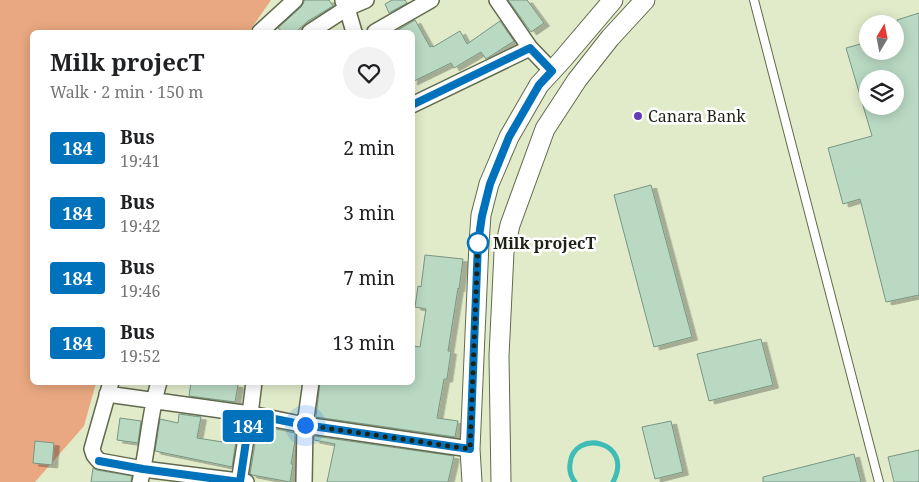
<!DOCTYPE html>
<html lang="en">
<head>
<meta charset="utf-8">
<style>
	:root { --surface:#fff; --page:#f2f2f2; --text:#202124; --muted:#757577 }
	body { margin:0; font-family:"Noto Serif",serif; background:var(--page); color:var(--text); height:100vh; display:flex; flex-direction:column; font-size:19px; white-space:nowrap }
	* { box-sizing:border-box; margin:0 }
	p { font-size:16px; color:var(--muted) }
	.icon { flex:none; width:28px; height:28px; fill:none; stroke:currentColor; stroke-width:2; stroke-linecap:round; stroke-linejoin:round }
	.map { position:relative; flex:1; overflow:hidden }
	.sheet { position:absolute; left:30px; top:30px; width:385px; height:355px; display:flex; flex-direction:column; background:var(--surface); border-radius:8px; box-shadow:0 2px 12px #0003 }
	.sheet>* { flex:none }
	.badge { padding:0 10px; border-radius:4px; font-size:18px; line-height:32px }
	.needle { width:32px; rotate:10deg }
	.controls { position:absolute; left:859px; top:15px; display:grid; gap:10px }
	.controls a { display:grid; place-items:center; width:45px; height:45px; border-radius:50%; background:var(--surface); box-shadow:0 2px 12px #0003; font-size:25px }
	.you { position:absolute; width:25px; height:25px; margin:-12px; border:4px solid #fff; border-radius:50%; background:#1a73e8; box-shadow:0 0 0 8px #1a73e833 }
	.map>.badge { position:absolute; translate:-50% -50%; box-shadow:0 0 0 2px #fff }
	.round { display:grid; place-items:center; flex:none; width:52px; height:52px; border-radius:26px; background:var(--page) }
	.headline { display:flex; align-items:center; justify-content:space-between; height:85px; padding:0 20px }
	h1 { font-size:24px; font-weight:700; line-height:38px }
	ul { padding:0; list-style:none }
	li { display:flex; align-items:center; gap:15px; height:65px; padding:0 20px }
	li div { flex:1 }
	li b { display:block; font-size:19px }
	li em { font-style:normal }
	li .badge { min-width:55px; font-weight:700; text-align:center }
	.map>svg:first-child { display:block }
</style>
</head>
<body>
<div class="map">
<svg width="919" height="482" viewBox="0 0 919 482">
	<defs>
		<filter id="shadow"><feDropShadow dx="5.5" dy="3" stdDeviation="0" flood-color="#0004"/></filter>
	</defs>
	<rect width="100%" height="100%" fill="#e1ebca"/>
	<!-- green -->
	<path fill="#e9a881" d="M0 0H271L249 32H32V382L96 383 84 426 35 482H0Z"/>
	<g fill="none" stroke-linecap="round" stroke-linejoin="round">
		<!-- stream -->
		<path stroke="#3ebcb6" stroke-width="5" d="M575 482C571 477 569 471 570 464 573 428 635 441 613 482"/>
	</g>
	<!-- building -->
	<path fill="#b9d9c3" stroke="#789682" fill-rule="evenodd" filter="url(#shadow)" d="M305 0H329L333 6 308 21 296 32H283L278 28 301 7Z
		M392 0H405L407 3 389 13 385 4Z
		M508 0H527L544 23 531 32Z
		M919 13V295L886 302 860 199 843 204 828 148 872 136 846 48 868 42V51H895V29H899L897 20ZM868 79H895V106H868Z
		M415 20 430 47 432 46 433 47 460 31 467 44 500 21 514 41 486 59 481 52 454 68 451 63 412 82V32H400L398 30Z
		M651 185 692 337 654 347 614 195Z
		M425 255 463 259 459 289 458 288 448 351H451L447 379H444L437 418 458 421 455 437 316 417 320 382H412V346L420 347 426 309 415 307 418 286 421 287Z
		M761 339 773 385 709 401 697 354Z
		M191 382H225L238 385 235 402 189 396Z
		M179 414 201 417 197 438 223 442 227 420 239 422 232 467 155 451 160 419 178 423Z
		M120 418 141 421 138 443 117 440Z
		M671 421 683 472 655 479 642 427Z
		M258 425 295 433V441L291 464H293L290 482 252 475 250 474Z
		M314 436 454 456 448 482H327L335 444 314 440Z
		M35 441 54 443 52 465 33 463Z
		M919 450V482H894L888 457Z
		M854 454 861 482H763V477Z
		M93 468 97 470 132 476 131 482H91Z"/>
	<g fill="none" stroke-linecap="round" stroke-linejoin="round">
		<defs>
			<path id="service" d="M754 0 879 482"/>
			<path id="minor" d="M497 0 530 48
				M343 1 347 8 354 32
				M260 32 295 0
				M310 32 347 8 366 0
				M375 32 431 0
				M412 105 530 48 552 71
				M111 382 92 449 94 455 99 461 143 469 246 482
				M107 394 250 414 305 425 470 449
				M140 482C148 449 149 415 159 382
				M239 482 250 414 254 382
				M304 482 305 425 311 382"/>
			<path id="tertiary" d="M472 482 470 449 479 243 481 215 489 184 509 137 539 85 562 60 613 0
				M501 482 499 356 504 252 510 225 545 129 577 80 610 38 645 0"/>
		</defs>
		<!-- service casing -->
		<use href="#service" stroke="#626a4d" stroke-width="10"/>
		<!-- minor casing -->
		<use href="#minor" stroke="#626a4d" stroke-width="18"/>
		<!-- tertiary casing -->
		<use href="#tertiary" stroke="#626a4d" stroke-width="21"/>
		<!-- service -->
		<use href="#service" stroke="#fff" stroke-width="8"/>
		<!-- minor -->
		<use href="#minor" stroke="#fff" stroke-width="15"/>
		<!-- tertiary -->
		<use href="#tertiary" stroke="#fff" stroke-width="19"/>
	</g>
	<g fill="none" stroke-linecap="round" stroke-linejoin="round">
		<defs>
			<path id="line" d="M99 461 143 469 240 482 250 414 305 425 470 449 478 243 482 216 490 184 509 137 539 85 552 71 530 48 412 105"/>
		</defs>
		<!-- line casing -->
		<use href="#line" stroke="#fff" stroke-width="11"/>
		<!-- line -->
		<use href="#line" stroke="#0072bc" stroke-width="8"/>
		<!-- walk -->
		<path stroke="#1f2216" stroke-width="5" stroke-dasharray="0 9" d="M305 425 470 449 478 243"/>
	</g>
	<!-- markers -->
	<circle fill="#653cb4" stroke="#fff" stroke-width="2" cx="638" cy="116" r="5"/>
	<circle fill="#fff" stroke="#0072bc" stroke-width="2.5" cx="478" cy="243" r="10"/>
	<g text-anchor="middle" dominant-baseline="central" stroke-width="5" stroke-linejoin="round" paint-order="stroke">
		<!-- poi labels -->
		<g font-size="16" fill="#1f2216" stroke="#fff" text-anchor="start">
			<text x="648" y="116">Canara Bank</text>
		</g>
		<!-- stop labels -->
		<g font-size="16" font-weight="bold" fill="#1f2216" stroke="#fff" text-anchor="start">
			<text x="493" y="243">Milk projecT</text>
		</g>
	</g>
</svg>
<div class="controls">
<a><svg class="needle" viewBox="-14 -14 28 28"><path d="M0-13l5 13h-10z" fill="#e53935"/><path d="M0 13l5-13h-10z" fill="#757577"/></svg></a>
<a><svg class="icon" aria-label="layers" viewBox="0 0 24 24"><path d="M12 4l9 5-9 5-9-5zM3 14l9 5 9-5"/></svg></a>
</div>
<div class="you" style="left:305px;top:425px"></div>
<b class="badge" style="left:248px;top:426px;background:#0072bc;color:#fff">184</b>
<section class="sheet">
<div class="headline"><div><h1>Milk projecT</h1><p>Walk · 2 min · 150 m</p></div><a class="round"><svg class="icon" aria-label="heart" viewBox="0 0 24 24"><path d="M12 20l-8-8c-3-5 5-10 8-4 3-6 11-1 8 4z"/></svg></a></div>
<ul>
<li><span class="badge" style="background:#0072bc;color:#fff">184</span><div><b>Bus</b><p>19:41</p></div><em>2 min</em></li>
<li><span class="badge" style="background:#0072bc;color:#fff">184</span><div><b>Bus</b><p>19:42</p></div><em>3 min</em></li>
<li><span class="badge" style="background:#0072bc;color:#fff">184</span><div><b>Bus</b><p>19:46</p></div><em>7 min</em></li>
<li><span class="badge" style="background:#0072bc;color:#fff">184</span><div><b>Bus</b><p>19:52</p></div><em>13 min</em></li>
</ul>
</section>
</div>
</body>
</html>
